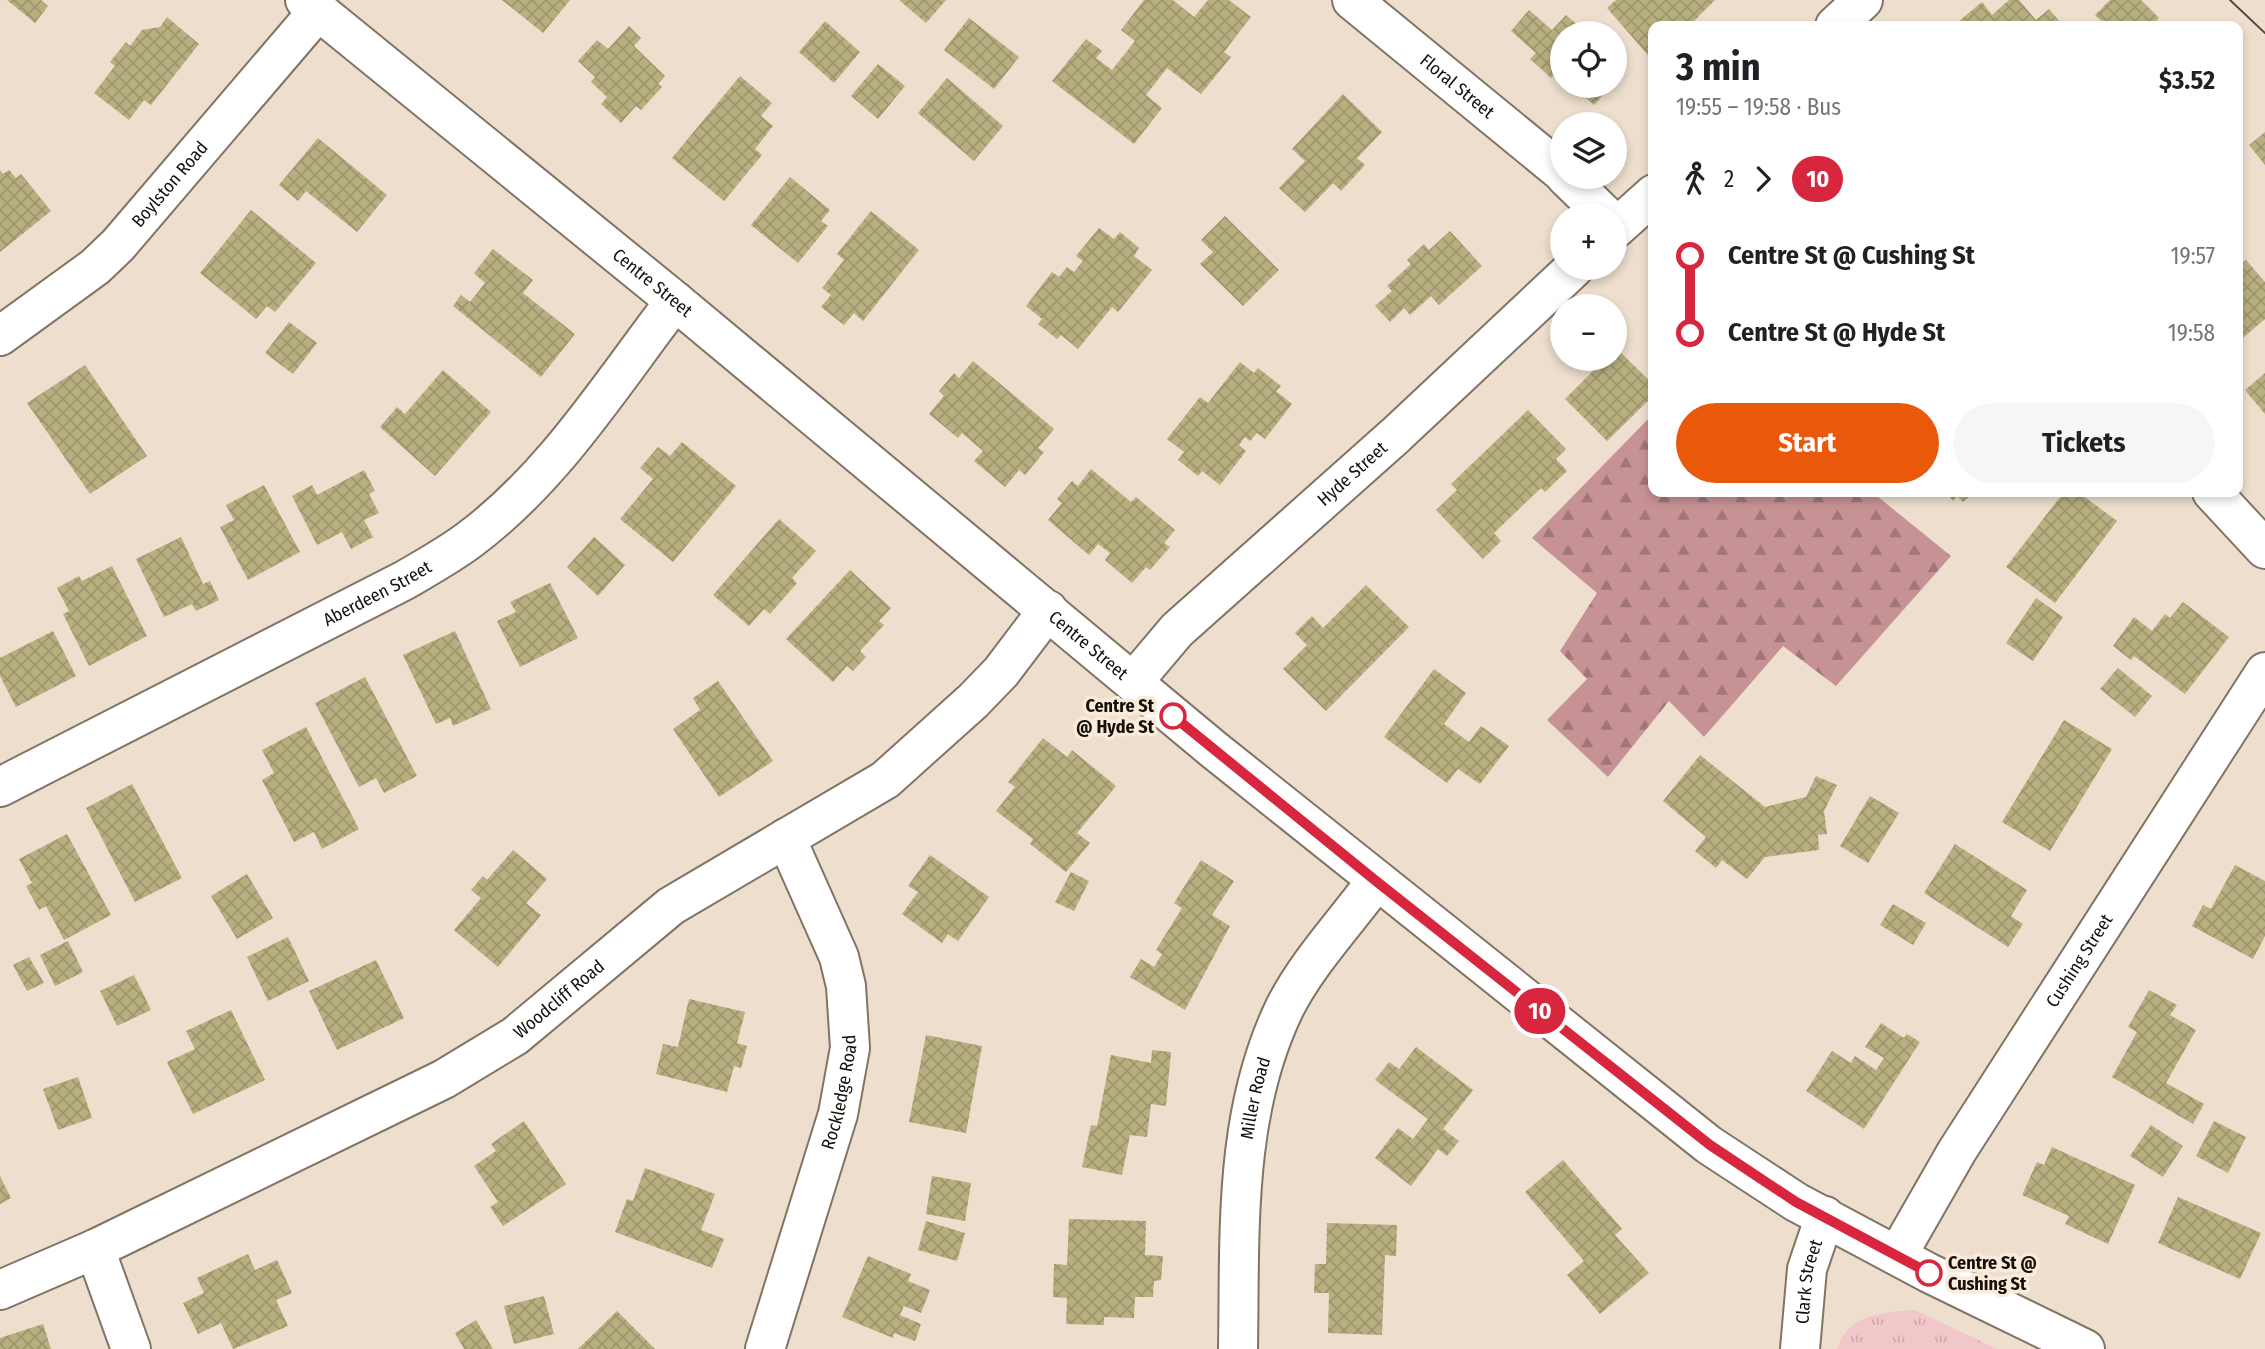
<!DOCTYPE html>
<html lang="en">
<head>
<meta charset="utf-8">
<style>
	:root { --surface:#fff; --page:#f6f6f6; --text:#202124; --muted:#757577; --accent:#ea580c }
	body { margin:0; font-family:"Fira Sans Condensed",sans-serif; background:var(--page); color:var(--text); height:100vh; display:flex; flex-direction:column; font-size:26px; white-space:nowrap }
	* { box-sizing:border-box; margin:0 }
	p { font-size:23px; color:var(--muted) }
	.icon { flex:none; width:38px; height:38px; fill:none; stroke:currentColor; stroke-width:2; stroke-linecap:round; stroke-linejoin:round }
	.map { position:relative; flex:1; overflow:hidden }
	.panel { position:absolute; left:1648px; top:21px; width:595px; height:476px; display:flex; flex-direction:column; background:var(--surface); border-radius:14px; box-shadow:0 4px 10px #0003 }
	.panel>* { flex:none }
	.badge { padding:0 14px; border-radius:23px; font-size:24px; line-height:46px }
	.controls { position:absolute; left:1550px; top:21px; display:grid; gap:14px }
	.controls a { display:grid; place-items:center; width:77px; height:77px; border-radius:50%; background:var(--surface); box-shadow:0 4px 10px #0003; font-size:35px }
	.map>.badge { position:absolute; translate:-50% -50%; box-shadow:0 0 0 4px #fff }
	.legs { display:flex; align-items:center; gap:10px; height:77px; padding:0 28px; font-size:23px }
	.legs p { margin-inline-start:auto }
	.headline { display:flex; align-items:center; justify-content:space-between; height:119px; padding:0 28px }
	h1 { font-size:38px; font-weight:700; line-height:52px }
	.primary-button { display:flex; gap:14px; margin-top:auto; padding:14px 28px }
	.primary-button a { flex:1; height:80px; border-radius:42px; background:var(--accent); color:#fff; font-size:28px; font-weight:700; line-height:80px; text-align:center }
	.primary-button a+a { background:var(--page); color:var(--text) }
	ul { padding:0 28px; list-style:none }
	li { display:flex; align-items:center; gap:24px; height:77px; font-size:26px }
	li i { display:grid; place-items:center; width:10px; height:100%; margin:0 9px; background:currentColor }
	li i::after { content:''; width:18px; height:18px; margin:-9px; border:5px solid; border-radius:50%; background:var(--surface) }
	li p { margin-inline-start:auto }
	li:first-child i { background:linear-gradient(#0000 50%,currentColor 0) }
	li:last-child i { background:linear-gradient(currentColor 50%,#0000 0) }
	.map>svg:first-child { display:block }
</style>
</head>
<body>
<div class="map">
<svg width="2265" height="1349" viewBox="0 0 2265 1349">
	<defs>
		<pattern id="grass-tufts" width="24" height="20" patternUnits="userSpaceOnUse" patternTransform="scale(1.75)"><rect width="24" height="20" fill="#f2c7ca"/><path d="M3 7l-1-3M5 7V3M7 7l1-3M15 17l-1-3M17 17v-4M19 17l1-3" fill="none" stroke="#cfaaac"/></pattern>
		<pattern id="forest-firs" width="22" height="20" patternUnits="userSpaceOnUse" patternTransform="scale(1.75)"><rect width="22" height="20" fill="#c79296"/><path d="M5 1l3.5 6h-7zM16 11l3.5 6h-7z" fill="#a07679"/></pattern>
		<pattern id="building-cross-hatch" width="8" height="8" patternUnits="userSpaceOnUse" patternTransform="scale(1.75)"><rect width="8" height="8" fill="#b8af80"/><path d="M0 0l8 8M0 8l8-8" fill="none" stroke="#9d966d"/></pattern>
	</defs>
	<rect width="100%" height="100%" fill="#eddecd"/>
	<!-- grass -->
	<path fill="url(#grass-tufts)" d="M1915 1310 1997 1349H1837C1849 1314 1881 1312 1915 1310Z"/>
	<!-- forest -->
	<path fill="url(#forest-firs)" d="M1654 413V492H1872L1951 556 1836 686 1783 646 1704 737 1669 701 1608 777 1547 720 1587 679 1560 651 1597 593 1532 538Z"/>
	<!-- building -->
	<path fill="url(#building-cross-hatch)" d="M7 0H41L48 6 35 23Z
		M502 0H570L543 33Z
		M899 0H946L926 23Z
		M1144 0H1173L1194 17 1208 0H1229L1251 17 1224 52 1231 57 1201 94 1167 68 1146 95 1162 108 1134 144 1052 81 1086 39 1102 51 1096 58 1112 70 1135 41 1121 30Z
		M1616 0H1715L1689 26H1654V62L1607 8Z
		M2009 0H2019L2036 20 2049 9 2063 25 1953 26 1982 2 1992 15Z
		M2110 0H2141L2159 18 2151 26H2107L2095 15Z
		M1529 10 1552 30 1566 15 1587 33H1563V77L1557 72 1551 78 1530 59 1536 53 1511 31Z
		M167 17 199 44 151 105 144 100 129 120 94 93 115 66 110 62 126 42 130 46 142 30 160 27Z
		M969 18 1019 57 994 89 944 50Z
		M825 21 860 52 834 83 799 52Z
		M629 26 641 38 634 46 665 76 658 84 662 87 641 110 636 106 621 123 601 104 607 97 591 82 595 77 578 61 597 40 608 49Z
		M878 64 905 86 878 119 851 96Z
		M740 76 772 103 761 116 773 126 755 149 762 155 724 201 672 158Z
		M947 78 1003 126 974 161 918 113Z
		M1572 86H1611L1594 105Z
		M1343 94 1382 132 1357 158 1365 165 1341 191 1333 183 1305 212 1279 188 1305 161 1292 149Z
		M2265 132V165L2249 145Z
		M318 138 387 195 357 232 306 191 298 201 279 185Z
		M0 170 3 174 9 170 16 178 21 174 51 211 0 252Z
		M790 177 830 210 821 221 828 226 798 263 751 225Z
		M251 210 316 263 275 312 267 306 256 319 200 273Z
		M871 211 919 250 863 321 854 313 844 325 821 307 831 295 822 288 844 260 837 254Z
		M1225 216 1279 270 1243 306 1200 264 1213 252 1201 240Z
		M1099 228 1114 239 1120 232 1139 248 1134 256 1152 270 1118 312 1112 307 1078 349 1061 335 1057 339 1038 324 1042 319 1026 306 1052 272 1059 277 1067 267 1074 272 1083 261 1076 256Z
		M1450 231 1482 266 1439 305 1431 296 1410 315 1404 308 1390 322 1375 306 1392 291 1387 286 1411 264 1407 260 1424 244 1429 250Z
		M493 249 533 280 523 293 575 334 541 377 453 306 461 295 470 302 485 283 474 273Z
		M2246 260 2265 282V319L2238 342V267Z
		M289 322 317 343 293 374 265 353Z
		M1615 347 1654 385V395L1607 441 1565 399 1605 359H1615Z
		M973 361 1054 429 1038 448 1044 452 1025 475 1019 470 1005 487 974 461 983 451 962 433 958 438 929 414 944 396 939 391 954 373 959 378Z
		M1240 362 1254 373 1258 368 1281 386 1276 391 1292 404 1265 439 1257 433 1250 441 1245 437 1239 445 1246 451 1220 485 1202 471 1198 476 1178 460 1184 452 1167 439 1200 397 1208 403Z
		M85 365 147 456 90 494 27 403Z
		M443 370 491 412 435 476 380 427 397 407 405 414Z
		M2265 373V414L2245 390Z
		M1528 410 1566 449 1556 459 1567 471 1545 492 1541 488 1494 533 1501 541 1483 559 1436 510 1457 490 1451 484Z
		M682 442 736 486 673 562 620 519 653 479 640 468 658 447 670 456Z
		M1091 469 1131 502 1136 497 1175 530 1164 543 1170 547 1150 570 1146 567 1132 583 1105 560 1110 553 1098 544 1089 555 1048 520 1062 503 1057 499 1072 481 1078 486Z
		M364 470 375 491 369 494 379 513 364 520 373 537 351 549 342 532 317 545 292 496 312 485 317 495Z
		M264 485 300 552 248 580 220 527 234 520 226 505Z
		M1945 492H1974L1963 502 1957 496 1953 501Z
		M2064 492H2078L2117 521 2055 603 2006 567Z
		M779 519 816 551 792 578 797 583 770 614 764 609 749 626 713 595Z
		M181 537 203 584 210 581 219 600 196 611 192 604 164 617 136 559Z
		M594 537 625 565 598 596 567 567Z
		M112 566 147 636 89 666 63 614 69 611 57 588 79 576 82 581Z
		M850 570 891 608 879 621 884 625 860 651 866 657 853 671 847 666 833 682 786 639Z
		M550 583 578 638 520 667 497 621 516 612 510 602Z
		M1366 585 1409 627 1326 711 1283 669 1307 645 1295 633 1312 616 1323 628Z
		M2036 598 2063 617 2033 661 2006 643Z
		M2183 602 2229 637 2185 694 2134 656 2131 660 2113 646 2134 617 2152 631 2165 614 2170 618Z
		M53 631 76 676 16 707 0 676V658Z
		M455 631 491 709 453 726 450 718 436 724 403 655Z
		M2118 668 2152 696 2135 717 2100 689Z
		M1434 669 1466 693 1444 724 1469 742 1481 726 1509 746 1480 784 1458 769 1447 783 1384 737Z
		M365 677 417 776 384 793 376 778 359 787 315 703Z
		M718 681 773 761 719 797 673 729 700 710 693 698Z
		M2064 720 2112 749 2050 851 2002 822Z
		M306 727 359 829 322 849 314 832 294 842 262 780 274 773 262 750Z
		M1043 738 1067 757 1072 750 1116 786 1077 833 1090 843 1066 872 1030 844 1033 839 996 811 1015 787 1008 782Z
		M1700 755 1765 807 1806 797 1816 776 1837 785 1824 811 1827 834 1818 835 1819 850 1765 857 1747 879 1722 860 1716 868 1695 851 1706 837 1663 801Z
		M132 784 182 878 135 902 86 808Z
		M1870 796 1899 813 1868 863 1840 846Z
		M67 834 111 915 64 940 46 906 39 910 26 886 32 883 19 859Z
		M1955 844 2027 890 2011 916 2023 924 2008 947 1924 893Z
		M513 850 547 879 526 903 541 915 498 967 454 930 481 898 471 890 483 876 487 880Z
		M930 855 989 897 958 941 948 934 942 943 902 914 918 892 908 886Z
		M1201 860 1234 881 1212 915 1230 926 1185 1010 1130 977 1141 959 1154 967 1162 954 1156 950 1182 908 1174 903Z
		M2235 865 2265 881V936L2253 959 2192 926 2203 905 2211 909Z
		M1071 872 1089 881 1074 911 1055 902Z
		M247 874 273 918 237 939 211 896Z
		M1893 904 1926 923 1913 945 1880 925Z
		M288 937 309 981 268 1001 247 957Z
		M68 941 83 972 55 986 40 955Z
		M29 957 44 983 27 991 13 965Z
		M376 960 404 1018 337 1050 309 991Z
		M134 975 151 1010 117 1026 100 991Z
		M2149 990 2177 1005 2170 1015 2196 1030 2166 1083 2204 1104 2193 1124 2112 1077 2137 1032 2128 1027Z
		M689 999 745 1012 737 1043 747 1046 741 1068 734 1066 727 1092 656 1074 663 1044 678 1047Z
		M231 1010 265 1080 193 1114 167 1062 195 1049 186 1031Z
		M1881 1023 1904 1038 1907 1034 1920 1042 1864 1129 1806 1091 1832 1051 1851 1063 1855 1056 1876 1070 1884 1058 1865 1047Z
		M926 1035 982 1046 966 1133 909 1122Z
		M1416 1047 1473 1090 1443 1129 1459 1141 1447 1156 1438 1149 1411 1186 1375 1158 1398 1128 1413 1139 1428 1119 1375 1080 1389 1062 1399 1069Z
		M1152 1050 1171 1052 1166 1106 1151 1104 1147 1137 1130 1135 1122 1175 1082 1167 1091 1125 1097 1126 1111 1055 1151 1063Z
		M78 1077 92 1118 58 1130 43 1089Z
		M524 1121 566 1184 503 1226 490 1207 498 1202 474 1166 496 1151 491 1144Z
		M2214 1121 2246 1137 2228 1173 2196 1156Z
		M2151 1125 2183 1146 2163 1177 2130 1156Z
		M2052 1147 2135 1185 2108 1244 2065 1224 2069 1216 2022 1195 2037 1162 2044 1165Z
		M1563 1160 1622 1229 1615 1235 1649 1273 1600 1314 1567 1275 1584 1261 1525 1192Z
		M645 1168 715 1194 701 1230 724 1239 712 1268 615 1232 627 1199 633 1201Z
		M0 1176 11 1198 0 1204Z
		M932 1176 971 1183 965 1221 926 1214Z
		M2178 1197 2261 1233 2240 1279 2158 1243Z
		M1069 1219 1146 1221 1145 1255 1163 1256 1161 1280 1154 1281 1153 1297H1135L1134 1318 1104 1317V1325L1066 1324 1067 1298 1053 1297 1054 1264 1067 1265Z
		M926 1221 965 1233 957 1261 918 1250Z
		M1327 1223 1397 1225 1396 1256 1385 1255 1382 1335 1328 1333 1329 1293H1314L1315 1264H1326Z
		M248 1254 255 1270 277 1260 292 1293 276 1300 288 1326 233 1349 221 1323 198 1334 183 1303 204 1293 197 1278Z
		M868 1256 911 1274 908 1281 930 1290 921 1313 904 1306 900 1315 921 1324 915 1341 894 1333 893 1338 842 1317Z
		M544 1296 554 1334 514 1344 504 1306Z
		M617 1311 655 1349H578Z
		M476 1320 493 1349H464L455 1333Z
		M43 1324 51 1349H0V1338Z"/>
	<g fill="none" stroke-linecap="round" stroke-linejoin="round">
		<defs>
			<g id="minor">
				<path id="s1" d="M1352 0 1563 173"/>
				<path d="M1835 26 1863 0"/>
				<path d="M1566 177 1605 215"/>
				<path d="M1615 229 1654 194"/>
				<path id="s2" d="M0 336 95 267 118 245 318 11"/>
				<path d="M2212 492 2265 549"/>
				<path id="s3" d="M1133 682 1177 630 1396 435 1574 268"/>
				<path id="s4" d="M0 787 405 580C427 567 449 555 469 540 554 477 612 383 675 301"/>
				<path d="M95 1249 131 1349"/>
				<path id="s5" d="M1898 1254 1957 1151 2265 672"/>
				<path id="s6" d="M0 1290 95 1249 444 1079 515 1036 671 906 885 780 973 701 1001 672 1048 610"/>
				<path id="s7" d="M765 1349 838 1114 850 1048 846 986 839 957 786 838"/>
				<path id="s8" d="M1238 1349C1240 1234 1233 1114 1285 1007 1308 962 1346 922 1376 881"/>
				<path id="s9" d="M1800 1349 1807 1269 1825 1216"/>
			</g>
			<g id="major">
				<path id="s10" d="M305 0 675 301 1213 749 1709 1145 1796 1202 1929 1273 2085 1349"/>
			</g>
		</defs>
		<!-- minor casing -->
		<use href="#minor" stroke="#827465" stroke-width="42"/>
		<!-- major casing -->
		<use href="#major" stroke="#827465" stroke-width="42"/>
		<!-- minor -->
		<use href="#minor" stroke="#fff" stroke-width="38"/>
		<!-- major -->
		<use href="#major" stroke="#fff" stroke-width="38"/>
		<!-- tram -->
		<path stroke="#514940" stroke-width="2" d="M2230 0 2265 33"/>
	</g>
	<g fill="none" stroke-linecap="round" stroke-linejoin="round">
		<defs>
			<path id="line-1" d="M1173 716 1376 881 1710 1145 1796 1202 1929 1273"/>
		</defs>
		<!-- line-1 casing -->
		<use href="#line-1" stroke="#fff" stroke-width="16"/>
		<!-- line-1 -->
		<use href="#line-1" stroke="#d7263d" stroke-width="10"/>
	</g>
	<!-- markers -->
	<g fill="#fff" stroke="#d7263d" stroke-width="3.5">
		<circle cx="1173" cy="716" r="12"/>
		<circle cx="1929" cy="1273" r="12"/>
	</g>
	<g text-anchor="middle" dominant-baseline="central" stroke-width="7" stroke-linejoin="round" paint-order="stroke">
		<!-- street labels -->
		<g font-size="18" fill="#15100a" stroke="#faebda">
			<text stroke="none"><textPath href="#s1" startOffset="136">Floral Street</textPath></text>
			<text stroke="none"><textPath href="#s2" startOffset="229">Boylston Road</textPath></text>
			<text stroke="none"><textPath href="#s10" startOffset="448">Centre Street</textPath></text>
			<text stroke="none"><textPath href="#s3" startOffset="303">Hyde Street</textPath></text>
			<text stroke="none"><textPath href="#s4" startOffset="424">Aberdeen Street</textPath></text>
			<text stroke="none"><textPath href="#s10" startOffset="1015">Centre Street</textPath></text>
			<text stroke="none"><textPath href="#s5" startOffset="345">Cushing Street</textPath></text>
			<text stroke="none"><textPath href="#s6" startOffset="632">Woodcliff Road</textPath></text>
			<text stroke="none"><textPath href="#s7" startOffset="268">Rockledge Road</textPath></text>
			<text stroke="none"><textPath href="#s8" startOffset="252">Miller Road</textPath></text>
			<text stroke="none"><textPath href="#s9" startOffset="68">Clark Street</textPath></text>
		</g>
		<!-- stop labels -->
		<g font-size="18" font-weight="bold" fill="#15100a" stroke="#faebda" text-anchor="end">
			<text x="1154" y="706">Centre St<tspan x="1154" dy="21">@ Hyde St</tspan></text>
			<text x="1948" y="1263" text-anchor="start">Centre St @<tspan x="1948" dy="21">Cushing St</tspan></text>
		</g>
	</g>
</svg>
<div class="controls">
<a><svg class="icon" aria-label="locate" viewBox="0 0 24 24"><circle cx="12" cy="12" r="6"/><path d="M12 2v4M12 18v4M2 12h4M18 12h4"/></svg></a>
<a><svg class="icon" aria-label="layers" viewBox="0 0 24 24"><path d="M12 4l9 5-9 5-9-5zM3 14l9 5 9-5"/></svg></a>
<a>+</a>
<a>−</a>
</div>
<b class="badge" style="left:1540px;top:1011px;background:#d7263d;color:#fff">10</b>
<section class="panel">
<div class="headline"><div><h1>3 min</h1><p>19:55 – 19:58 · Bus</p></div><b>$3.52</b></div>
<div class="legs"><svg class="icon" aria-label="walk" viewBox="0 0 24 24"><circle cx="13" cy="4" r="2"/><path d="M13 8l-2 6 4 7M11 14l-3 7M7 12l3-4h3l4 4"/></svg>2<svg class="icon" aria-label="forward" viewBox="0 0 24 24"><path d="M9 5l7 7-7 7"/></svg><b class="badge" style="background:#d7263d;color:#fff">10</b></div>
<ul>
<li><i style="color:#d7263d"></i><b>Centre St @ Cushing St</b><p>19:57</p></li>
<li><i style="color:#d7263d"></i><b>Centre St @ Hyde St</b><p>19:58</p></li>
</ul>
<div class="primary-button"><a>Start</a><a>Tickets</a></div>
</section>
</div>
</body>
</html>
